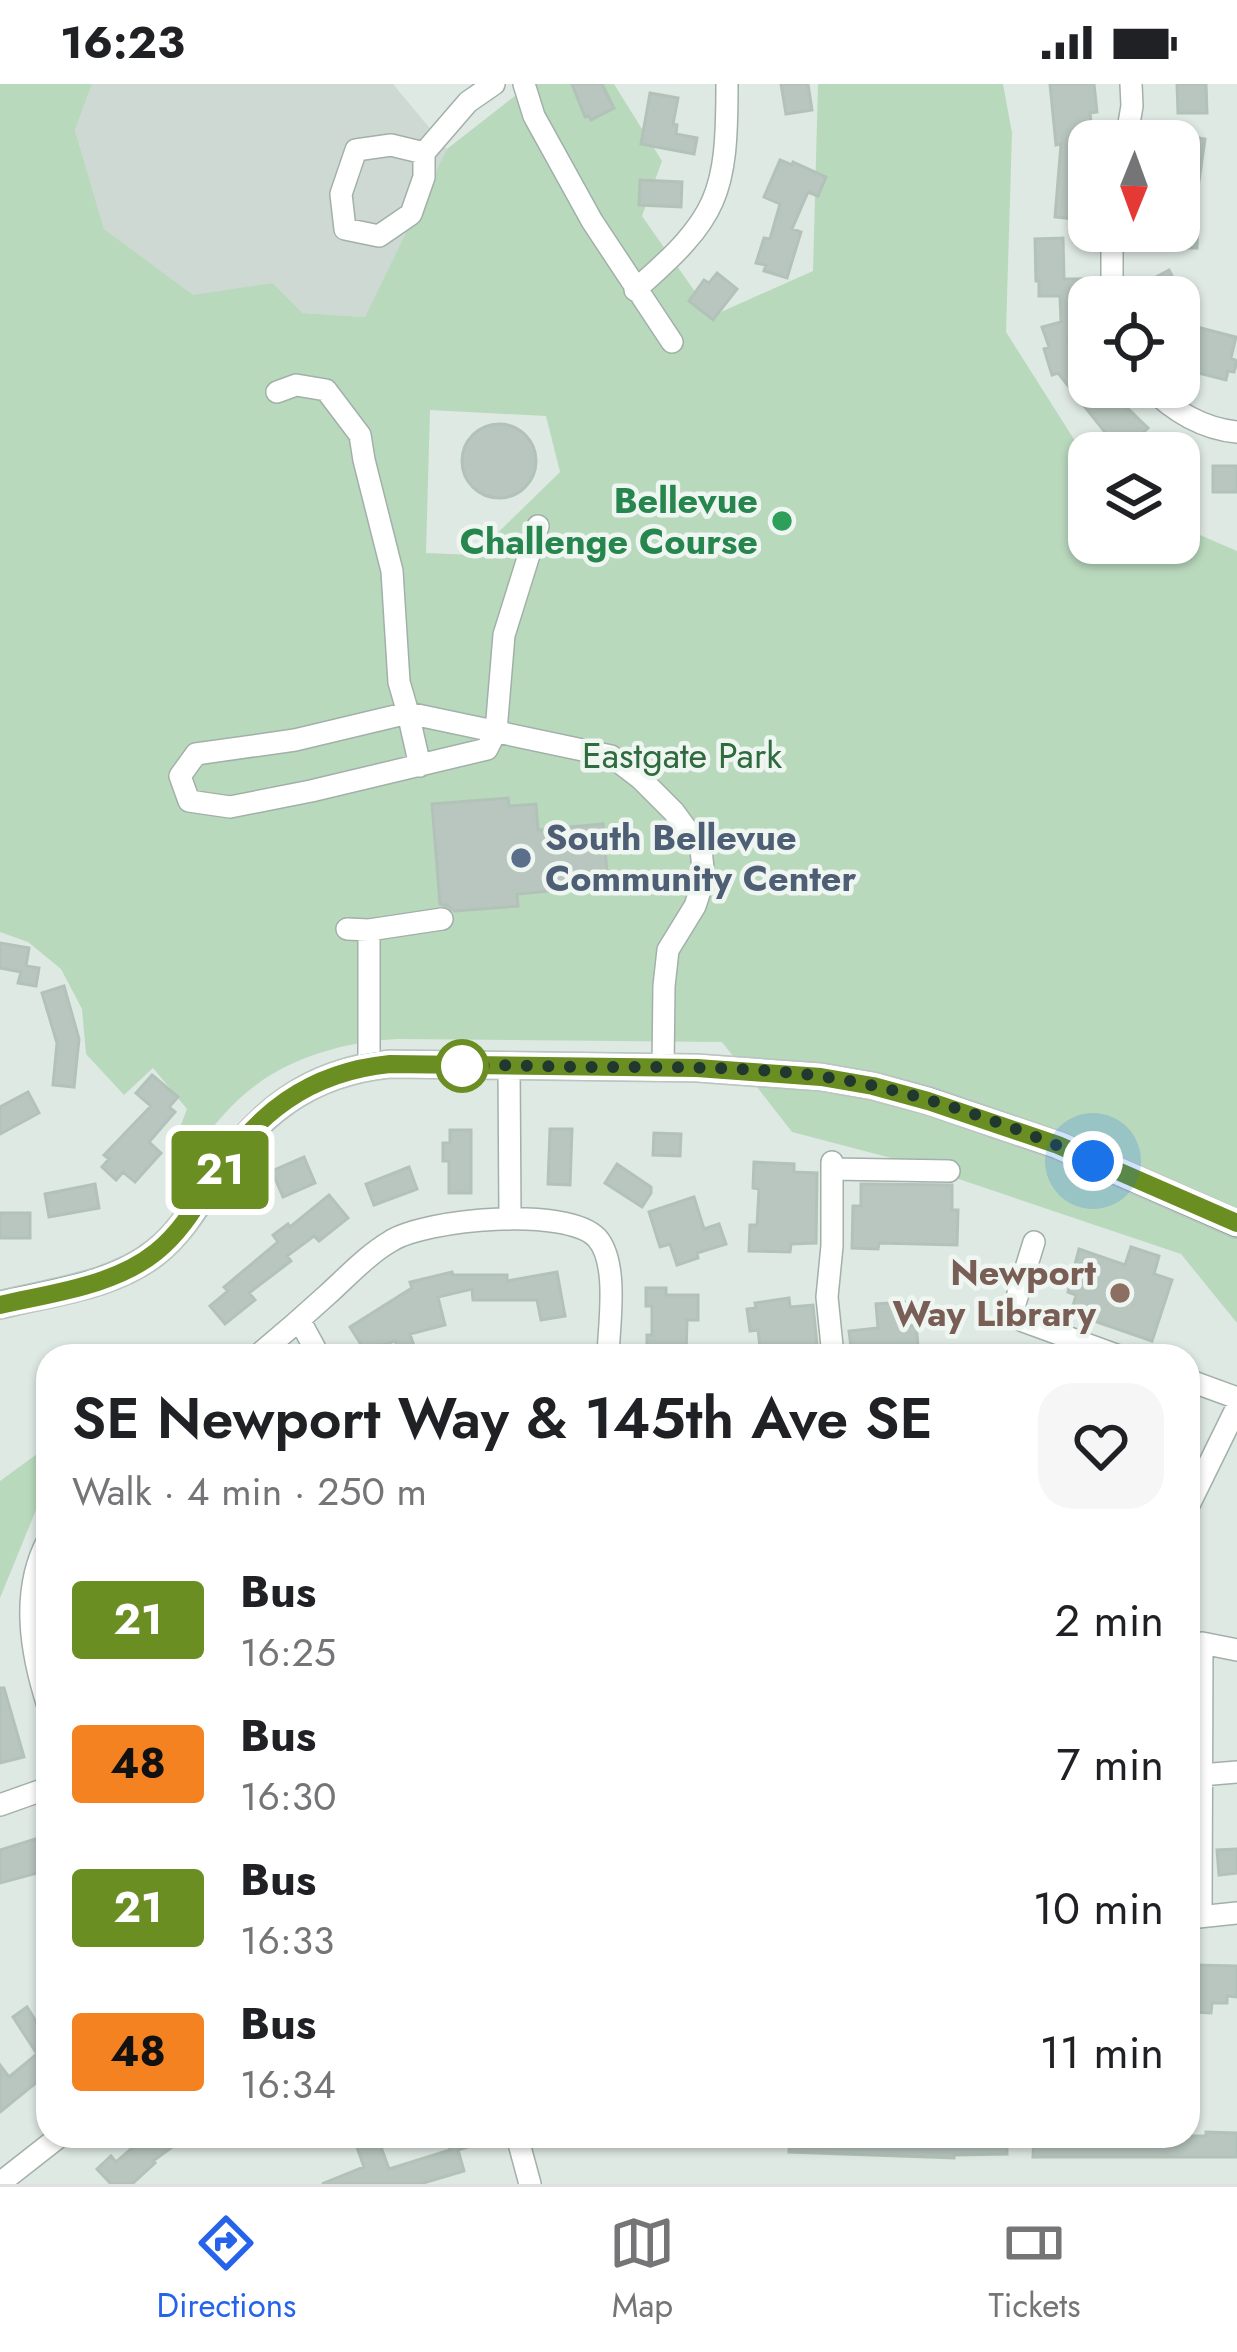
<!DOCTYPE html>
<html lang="en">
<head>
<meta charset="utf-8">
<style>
	:root { --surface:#fff; --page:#f6f6f6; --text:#202124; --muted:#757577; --line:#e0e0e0; --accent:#2563eb }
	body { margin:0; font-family:Jost,sans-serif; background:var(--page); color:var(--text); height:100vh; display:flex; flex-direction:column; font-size:45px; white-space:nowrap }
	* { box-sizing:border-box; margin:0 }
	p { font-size:39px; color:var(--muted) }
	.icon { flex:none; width:66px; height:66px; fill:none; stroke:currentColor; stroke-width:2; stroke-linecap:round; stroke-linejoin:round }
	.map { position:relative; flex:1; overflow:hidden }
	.sheet { position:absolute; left:36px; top:1260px; width:1164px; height:804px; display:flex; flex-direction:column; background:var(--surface); border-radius:36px; box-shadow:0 3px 9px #0004 }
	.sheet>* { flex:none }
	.badge { padding:0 24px; border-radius:9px; font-size:42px; line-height:78px }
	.needle { width:78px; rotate:181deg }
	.buttons { position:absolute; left:1068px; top:36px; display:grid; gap:24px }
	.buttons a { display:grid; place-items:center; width:132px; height:132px; border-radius:24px; background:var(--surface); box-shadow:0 3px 9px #0004; font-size:60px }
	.you { position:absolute; width:60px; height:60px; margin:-30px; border:9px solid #fff; border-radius:50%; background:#1a73e8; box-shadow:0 0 0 18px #1a73e833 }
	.map>.badge { position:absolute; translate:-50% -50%; box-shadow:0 0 0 6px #fff }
	.round { display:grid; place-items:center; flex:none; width:126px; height:126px; border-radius:36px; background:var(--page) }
	.overview { display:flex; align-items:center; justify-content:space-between; height:204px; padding:0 36px }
	h1 { font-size:57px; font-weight:600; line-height:90px }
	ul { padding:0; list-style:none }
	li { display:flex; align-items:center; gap:36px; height:144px; padding:0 36px }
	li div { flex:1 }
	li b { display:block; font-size:45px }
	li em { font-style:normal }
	li .badge { min-width:132px; font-weight:700; text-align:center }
	.status { display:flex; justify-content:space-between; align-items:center; height:84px; padding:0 60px; background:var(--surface); direction:ltr }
	.status svg { height:33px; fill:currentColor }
	.tabs { display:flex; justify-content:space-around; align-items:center; height:168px; border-top:3px solid var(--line); background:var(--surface); font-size:33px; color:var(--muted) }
	.tabs a { display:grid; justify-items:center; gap:6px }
	.tabs .active { color:var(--accent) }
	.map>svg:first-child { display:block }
</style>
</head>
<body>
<div class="status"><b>16:23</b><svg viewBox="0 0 49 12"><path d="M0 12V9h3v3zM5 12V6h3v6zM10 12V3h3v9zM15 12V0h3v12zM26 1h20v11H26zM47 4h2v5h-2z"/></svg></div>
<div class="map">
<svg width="1237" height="2100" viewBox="0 0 1237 2100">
	<rect width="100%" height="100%" fill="#dfe9e3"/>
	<!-- built -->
	<path fill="#cdd9d2" d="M92 0H393L447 65 409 149 365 233 303 229 273 199 193 212 104 145 75 46Z"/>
	<!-- green -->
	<path fill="#b9d9bd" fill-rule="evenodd" d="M0 0H92L75 46 104 145 193 211 273 199 303 229 365 233 447 65 530 0H614L662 77 642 132 712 232 813 187 818 0H1003L1012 49 1006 248 1089 379V459H1179V442L1237 467V1239L1181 1170 914 1080 792 1048 722 958 397 955C344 958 289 973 247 1008 226 1025 208 1050 190 1071L178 1049 187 1025 153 984 124 1011 86 970 82 925 61 885 28 858 0 848ZM430 326 546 332 560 388 475 471 426 469Z
		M48 1362V1412L38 1421 0 1514V1397Z"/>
	<!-- building -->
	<path fill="#b8c6bf" stroke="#b2c2b9" stroke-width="3" d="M572 0H602L614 24 591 36 589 32 585 33Z
		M781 0H808L812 26 786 30Z
		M1050 0H1094L1097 28 1090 29 1093 57H1089L1084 136 1055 133 1061 60 1056 61Z
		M1177 0H1206L1207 29H1178Z
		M650 9 678 14 673 40 677 41 676 50 697 54 694 70 641 60Z
		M1179 51 1205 55 1199 97 1179 94Z
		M780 76 792 81 793 78 826 93 818 112 808 108 792 145 801 148 787 194 764 187 766 181 756 179 764 154 770 155 780 120 764 113Z
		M640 96 682 98 681 123 639 121Z
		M1179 124H1198L1197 164H1147V147H1179Z
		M1063 154 1064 195H1082V215H1077L1087 248 1068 254 1081 295 1089 288V303H1111L1118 312 1116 313 1148 344 1143 349 1162 369H1126L1104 347 1058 289 1052 291 1044 265 1049 263 1042 243 1061 238 1060 212H1039V197H1036L1035 155Z
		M1169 186 1195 238 1179 246V213H1145L1139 202Z
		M717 189 737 205 713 236 689 217 704 196 709 199Z
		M1197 243 1236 253 1231 274 1237 277 1234 288 1228 287 1226 296 1186 286Z
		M462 377a37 37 0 1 1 74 0a37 37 0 1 1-74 0Z
		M1213 382H1237V408H1213Z
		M508 714 509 722 536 720 538 746 603 740 608 802 517 810 518 822 455 827 448 822 440 820 432 720Z
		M0 859 29 864 26 882 39 884 36 902 18 899 21 888 0 884Z
		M64 902 79 955 74 1003 53 1001 57 959 42 909Z
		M152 991 178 1013 169 1023 175 1028 149 1058 161 1069 135 1098 123 1088 116 1096 102 1083 109 1075 104 1071 151 1022 136 1009Z
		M28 1008 39 1029 0 1050V1023Z
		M550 1045H572L570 1101 548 1100Z
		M450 1046H471V1109H449V1077H443V1059H450Z
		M654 1049 681 1050 680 1072 653 1071Z
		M304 1073 315 1099 283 1113 272 1087Z
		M754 1078 794 1080V1088L817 1089 816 1159 791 1160 790 1168 749 1167 750 1141H757L759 1105 753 1104Z
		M617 1080 651 1103V1109L642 1123 605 1099Z
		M409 1083 417 1105 374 1121 366 1100Z
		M95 1100 99 1124 49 1133 45 1110Z
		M861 1100 952 1101V1126H958L957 1161 879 1159 878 1165 852 1164 853 1122H861Z
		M329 1111 348 1134 319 1157 314 1152 287 1172 291 1177 249 1209 255 1216 225 1240 210 1222 228 1207 224 1203 278 1158 273 1151 288 1140 290 1143Z
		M694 1113 704 1145 719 1140 726 1160 697 1169 698 1174 677 1181 670 1160 660 1163 649 1128Z
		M0 1129H30V1154H0Z
		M1131 1163 1159 1172 1154 1190 1172 1196 1152 1257 1071 1229 1076 1211 1068 1208 1079 1165 1125 1181Z
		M452 1188 453 1191H507V1197L557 1188 565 1232 541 1236 537 1216H473L472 1205 438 1213 445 1241 410 1250 414 1262 399 1266 395 1257 380 1262 367 1270 350 1243 407 1207 412 1204 410 1198Z
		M646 1204H666V1211H698V1236H687L686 1272H647V1251H652V1222H646Z
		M789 1214 790 1223 813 1221 818 1272H761L758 1246 750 1247 747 1225 756 1224 755 1219Z
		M905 1218 907 1242 916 1241 919 1272H852L849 1247 878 1244 876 1220Z
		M0 1604H4L24 1673 0 1679Z
		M48 1751V1786L0 1799V1766Z
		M1237 1765V1789L1219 1791 1217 1766Z
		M1195 1881 1237 1882V1913L1227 1912V1919H1212L1211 1929 1194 1928Z
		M27 1923 48 1956V1989L0 2028V1981L9 1993 37 1970 13 1933Z
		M1206 2048 1237 2049V2073H1033L1034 2052 1136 2054V2052H1206Z
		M146 2052H187L153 2077 155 2079 132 2100H111L97 2085 111 2072 116 2078Z
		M353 2052H377L389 2085 450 2066 446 2052H492L493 2055 458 2066 464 2087 420 2100H322L364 2083Z
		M790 2052H1007V2070L954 2071V2074L789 2068Z"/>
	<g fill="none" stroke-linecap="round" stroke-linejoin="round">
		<defs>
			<path id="minor" d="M524 0 534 32 592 137 672 258
				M1126 57 1132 22 1131 0
				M424 69 391 61 356 66 341 110 345 145 379 152 411 130 424 93V69L468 18 494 0
				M1112 147V213
				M635 206C719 133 727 111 727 0
				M1150 303C1172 327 1204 345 1237 348
				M277 308 296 301 326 306 360 351 364 376 392 487 399 598 408 629 611 672 641 695 674 728 701 765 704 795 695 822 668 866 664 902 663 983
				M420 682 408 629 295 656 196 670 180 692 189 717 230 723 311 707 487 665 496 647 504 551 538 442
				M347 845 369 846 442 835
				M369 982V846
				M509 982 510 1135
				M832 1078V1162L827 1213 833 1272
				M832 1085 949 1087
				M1034 1158 1013 1226 1023 1237 1119 1272
				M300 1237 319 1272
				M257 1272C281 1252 304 1232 327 1211 347 1193 367 1171 391 1157 426 1135 567 1122 597 1154 619 1179 609 1240 608 1272
				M1188 1296 1237 1314
				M1188 1423 1237 1323
				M48 1456C20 1508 31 1569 48 1622
				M1201 1691 1237 1688
				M0 1721 48 1704
				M1201 1832 1202 1559 1237 1566
				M1189 1834 1237 1829
				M517 2052 530 2100
				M0 2099 60 2052"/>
			<path id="major" d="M0 1221C51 1208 114 1202 156 1168 181 1148 195 1123 213 1097 256 1030 308 988 390 980L697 984 821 993 873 1002 929 1017 1057 1061 1237 1140"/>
		</defs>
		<!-- minor casing -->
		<use href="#minor" stroke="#a2b0a9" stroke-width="24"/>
		<!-- major casing -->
		<use href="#major" stroke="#bcc3c1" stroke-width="30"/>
		<!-- minor -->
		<use href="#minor" stroke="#fff" stroke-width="21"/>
		<!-- major -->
		<use href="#major" stroke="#679b87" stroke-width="27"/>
	</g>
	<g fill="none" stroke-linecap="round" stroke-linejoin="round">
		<defs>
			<path id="line" d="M0 1221C51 1209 114 1202 156 1168 181 1148 195 1123 212 1096 256 1030 308 988 390 980L697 984 821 993 873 1002 928 1017 1058 1061 1237 1139"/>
		</defs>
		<!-- line casing -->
		<use href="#line" stroke="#fff" stroke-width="27"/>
		<!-- line -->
		<use href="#line" stroke="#6b8e23" stroke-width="18"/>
		<!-- walk -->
		<path stroke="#21382f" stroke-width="12" stroke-dasharray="0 21.6" d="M462 982C508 980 554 983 600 983 691 983 786 982 875 1002 949 1019 1024 1046 1093 1077"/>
	</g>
	<!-- markers -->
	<circle fill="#2e9e5b" stroke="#eff6f2" stroke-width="4.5" cx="782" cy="437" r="12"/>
	<circle fill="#5c6f8a" stroke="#eff6f2" stroke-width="4.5" cx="521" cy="774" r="12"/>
	<circle fill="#fff" stroke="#6b8e23" stroke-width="6" cx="462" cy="982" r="24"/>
	<circle fill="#8d6e63" stroke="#eff6f2" stroke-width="4.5" cx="1120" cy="1209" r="12"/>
	<g text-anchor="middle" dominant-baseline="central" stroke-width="9" stroke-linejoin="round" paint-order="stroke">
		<!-- leisure labels -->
		<g font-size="36" font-weight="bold" fill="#27864d" stroke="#eff6f2" text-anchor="end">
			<text x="758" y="416">Bellevue<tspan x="758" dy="41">Challenge Course</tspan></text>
		</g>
		<!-- park labels -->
		<g font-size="36" fill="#2f6b3e" stroke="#eff6f2">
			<text x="682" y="671">Eastgate Park</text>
		</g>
		<!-- service labels -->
		<g font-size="36" font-weight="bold" fill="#4e5e75" stroke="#eff6f2" text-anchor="start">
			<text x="545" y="753">South Bellevue<tspan x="545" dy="41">Community Center</tspan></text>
		</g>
		<!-- education labels -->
		<g font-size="36" font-weight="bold" fill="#785e54" stroke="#eff6f2" text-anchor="end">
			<text x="1096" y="1188">Newport<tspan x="1096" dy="41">Way Library</tspan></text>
		</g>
	</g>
</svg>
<div class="buttons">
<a><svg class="needle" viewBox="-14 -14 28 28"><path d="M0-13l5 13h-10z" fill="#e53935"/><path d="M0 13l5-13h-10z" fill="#757577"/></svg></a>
<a><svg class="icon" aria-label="locate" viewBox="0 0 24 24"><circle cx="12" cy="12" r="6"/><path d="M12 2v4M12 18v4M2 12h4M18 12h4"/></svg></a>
<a><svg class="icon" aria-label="layers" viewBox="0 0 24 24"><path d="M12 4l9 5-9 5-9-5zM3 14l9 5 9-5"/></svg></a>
</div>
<div class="you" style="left:1093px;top:1077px"></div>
<b class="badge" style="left:220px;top:1086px;background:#6b8e23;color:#fff">21</b>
<section class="sheet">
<div class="overview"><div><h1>SE Newport Way &amp; 145th Ave SE</h1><p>Walk · 4 min · 250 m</p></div><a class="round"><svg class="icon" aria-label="heart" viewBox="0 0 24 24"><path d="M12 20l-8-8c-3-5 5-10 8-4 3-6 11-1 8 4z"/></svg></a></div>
<ul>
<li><span class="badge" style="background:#6b8e23;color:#fff">21</span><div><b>Bus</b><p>16:25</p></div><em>2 min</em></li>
<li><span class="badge" style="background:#f58220;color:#111">48</span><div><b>Bus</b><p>16:30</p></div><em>7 min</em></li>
<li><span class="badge" style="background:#6b8e23;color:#fff">21</span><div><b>Bus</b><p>16:33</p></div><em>10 min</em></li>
<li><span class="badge" style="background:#f58220;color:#111">48</span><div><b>Bus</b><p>16:34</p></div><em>11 min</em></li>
</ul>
</section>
</div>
<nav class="tabs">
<a class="active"><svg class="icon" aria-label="directions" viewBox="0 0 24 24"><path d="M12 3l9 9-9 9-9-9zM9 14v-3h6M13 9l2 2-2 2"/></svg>Directions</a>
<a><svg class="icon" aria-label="map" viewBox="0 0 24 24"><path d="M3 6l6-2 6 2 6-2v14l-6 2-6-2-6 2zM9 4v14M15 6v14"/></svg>Map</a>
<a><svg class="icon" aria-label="tickets" viewBox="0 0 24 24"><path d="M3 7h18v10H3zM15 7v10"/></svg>Tickets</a>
</nav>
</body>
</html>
